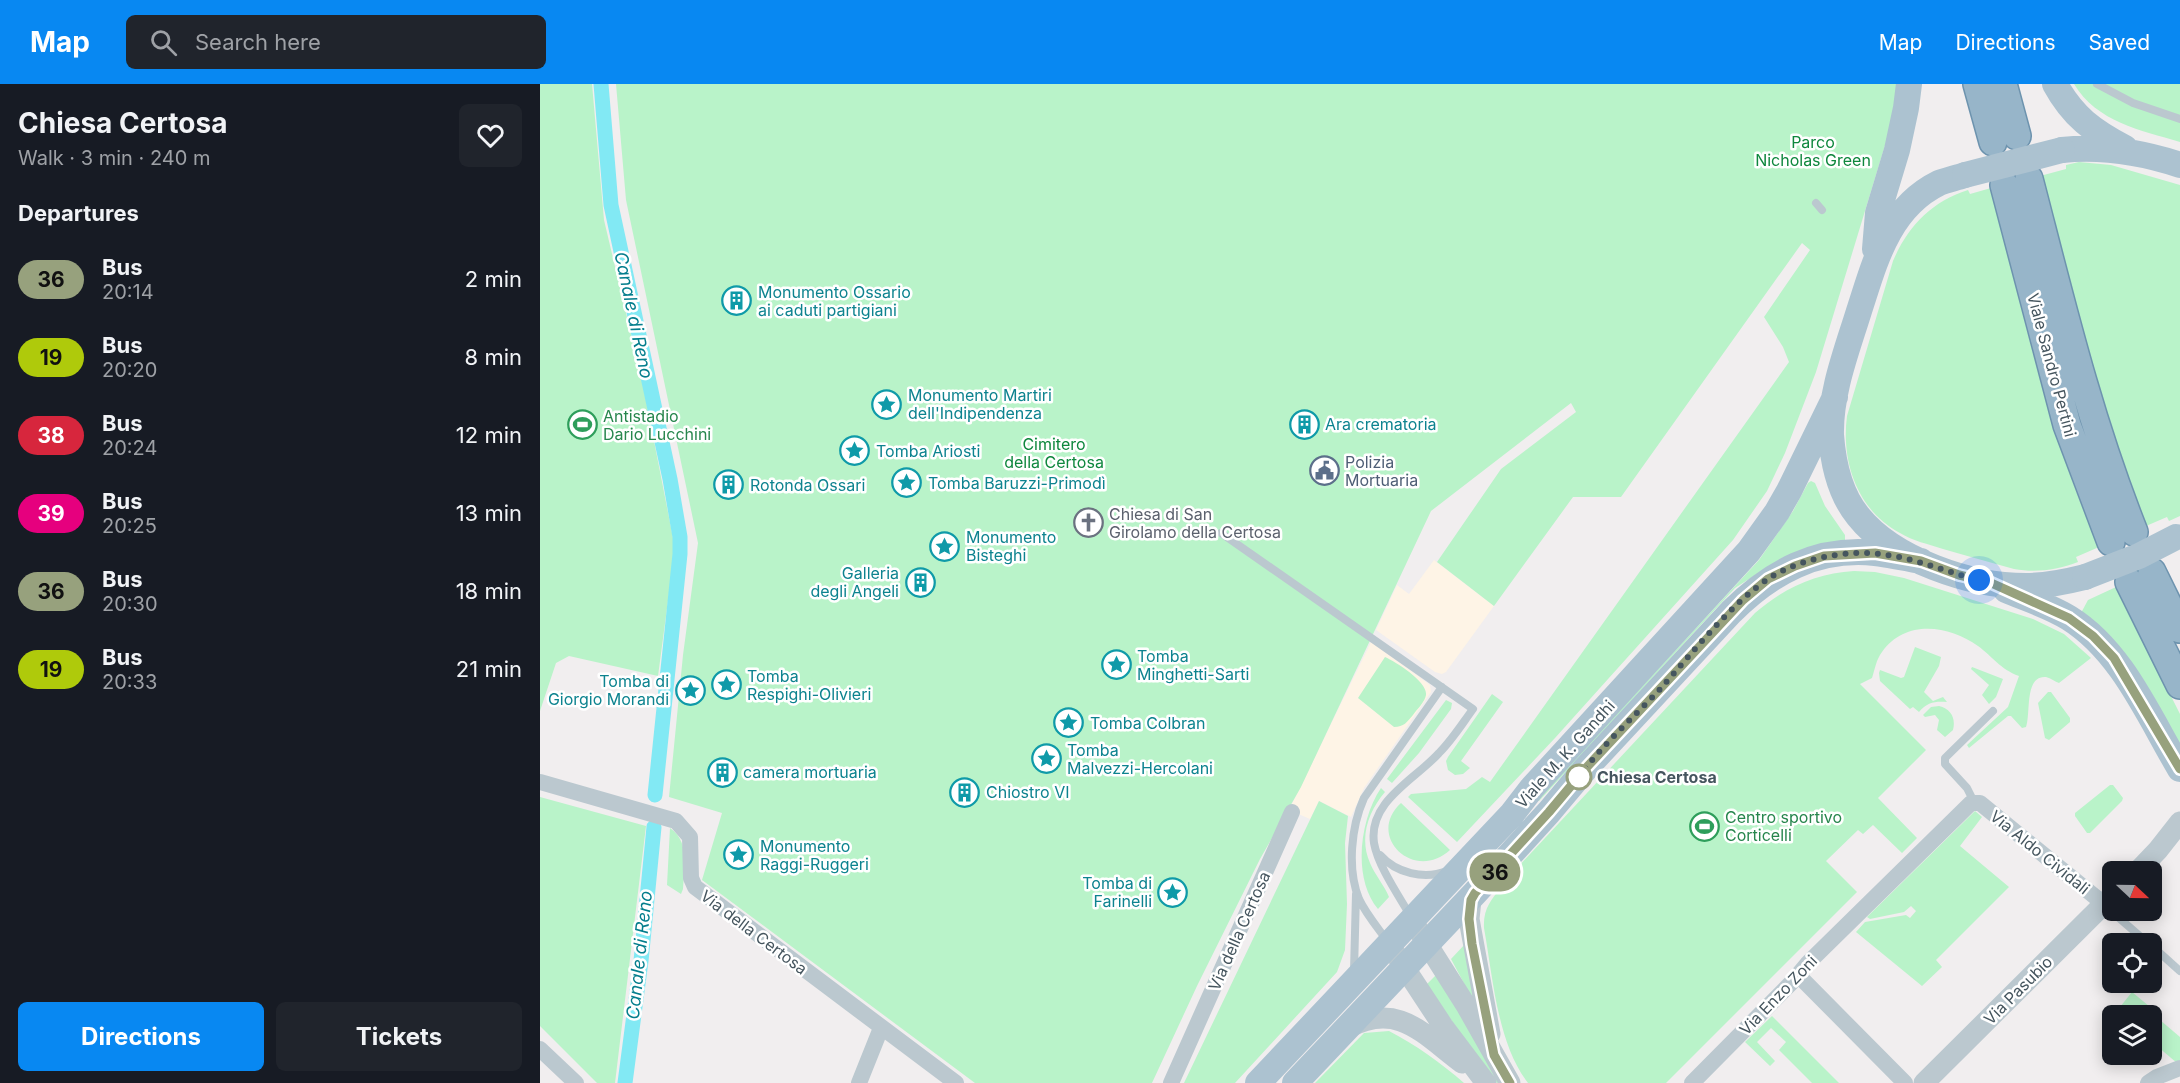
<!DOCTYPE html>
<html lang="en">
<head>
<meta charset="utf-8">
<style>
	:root { --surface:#171b24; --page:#20242c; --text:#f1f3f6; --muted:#9ea1a6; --accent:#0888f2 }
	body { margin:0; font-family:Inter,sans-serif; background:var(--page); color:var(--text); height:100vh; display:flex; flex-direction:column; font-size:22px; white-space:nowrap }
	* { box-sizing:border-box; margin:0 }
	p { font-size:20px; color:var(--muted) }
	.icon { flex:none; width:33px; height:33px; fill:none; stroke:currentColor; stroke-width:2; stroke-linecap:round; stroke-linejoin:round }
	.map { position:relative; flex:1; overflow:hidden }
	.drawer { display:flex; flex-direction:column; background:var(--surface); width:540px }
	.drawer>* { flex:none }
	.badge { padding:0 12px; border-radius:20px; font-size:21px; line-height:39px }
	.needle { width:39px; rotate:112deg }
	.tools { position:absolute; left:1562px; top:777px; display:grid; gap:12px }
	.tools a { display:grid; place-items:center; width:60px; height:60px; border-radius:9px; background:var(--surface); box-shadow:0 3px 15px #0003; font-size:30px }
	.you { position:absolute; width:30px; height:30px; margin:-15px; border:4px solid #fff; border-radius:50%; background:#1a73e8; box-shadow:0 0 0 9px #1a73e833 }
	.map>.badge { position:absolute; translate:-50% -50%; box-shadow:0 0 0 3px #fff }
	h2 { padding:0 18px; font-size:22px; line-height:54px }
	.round { display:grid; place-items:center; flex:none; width:63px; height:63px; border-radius:9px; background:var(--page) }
	.headline { display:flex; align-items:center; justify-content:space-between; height:102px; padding:0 18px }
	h1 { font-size:28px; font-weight:700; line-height:45px }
	.cta { display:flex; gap:12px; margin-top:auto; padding:12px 18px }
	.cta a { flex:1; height:69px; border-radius:9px; background:var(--accent); color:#fff; font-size:24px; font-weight:700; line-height:69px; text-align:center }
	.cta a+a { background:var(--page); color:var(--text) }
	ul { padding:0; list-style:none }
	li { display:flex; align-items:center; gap:18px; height:78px; padding:0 18px }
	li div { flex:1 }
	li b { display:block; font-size:22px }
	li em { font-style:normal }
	li .badge { min-width:66px; font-weight:700; text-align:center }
	header { display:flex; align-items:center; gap:36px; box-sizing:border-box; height:84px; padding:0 30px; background:var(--accent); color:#fff }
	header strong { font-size:28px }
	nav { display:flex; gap:33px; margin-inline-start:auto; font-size:21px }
	.search { width:420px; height:54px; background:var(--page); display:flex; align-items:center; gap:15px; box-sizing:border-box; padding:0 21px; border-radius:9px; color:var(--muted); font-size:22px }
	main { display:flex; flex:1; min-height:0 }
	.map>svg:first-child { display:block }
</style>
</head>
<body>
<header>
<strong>Map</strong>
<div class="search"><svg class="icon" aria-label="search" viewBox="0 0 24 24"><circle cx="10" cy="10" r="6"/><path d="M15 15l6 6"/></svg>Search here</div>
<nav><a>Map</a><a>Directions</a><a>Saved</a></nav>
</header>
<main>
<section class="drawer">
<div class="headline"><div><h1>Chiesa Certosa</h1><p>Walk · 3 min · 240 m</p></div><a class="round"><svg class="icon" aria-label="heart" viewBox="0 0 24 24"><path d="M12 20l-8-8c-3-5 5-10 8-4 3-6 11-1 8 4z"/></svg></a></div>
<h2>Departures</h2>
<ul>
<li><span class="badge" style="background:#97a17d;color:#111">36</span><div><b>Bus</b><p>20:14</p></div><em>2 min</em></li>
<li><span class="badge" style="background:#afca0b;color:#111">19</span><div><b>Bus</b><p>20:20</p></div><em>8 min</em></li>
<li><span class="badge" style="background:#d7263d;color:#fff">38</span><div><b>Bus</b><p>20:24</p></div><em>12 min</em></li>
<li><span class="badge" style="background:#e6007e;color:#fff">39</span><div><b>Bus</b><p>20:25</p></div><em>13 min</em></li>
<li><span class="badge" style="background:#97a17d;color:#111">36</span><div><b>Bus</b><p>20:30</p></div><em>18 min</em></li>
<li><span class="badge" style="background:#afca0b;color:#111">19</span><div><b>Bus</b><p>20:33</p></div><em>21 min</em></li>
</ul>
<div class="cta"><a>Directions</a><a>Tickets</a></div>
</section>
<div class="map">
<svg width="1640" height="999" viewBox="0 0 1640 999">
	<rect width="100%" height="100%" fill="#f1eeef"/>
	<!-- commercial -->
	<path fill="#fef4e6" d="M894 476 954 522 906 588 902 590 895 588 836 546 857 501 869 510Z
		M831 558 886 598 890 601 891 608 824 704 811 733 779 717 770 735 749 726Z"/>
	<!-- green -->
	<path fill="#b9f3c9" d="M0 0H52L64 136 103 301 135 464 118 592 29 572 16 579 0 627Z
		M76 0H1361L1353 35 1276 288 1245 369 1227 407 1193 456 1015 654 917 758 868 713 871 710 926 705 942 693 950 698 1249 278 1243 263 1224 233 1270 166 1262 159 1081 413H1033L954 522 897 478 961 385 1036 328 1031 319 891 427 761 703 720 775 657 902 612 999H435L162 796 182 729 129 713 143 571 158 459 86 116Z
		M1534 0H1640V58C1600 46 1557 38 1534 0Z
		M1539 78 1571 81 1640 101V432L1629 437 1627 433 1606 442C1558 330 1531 209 1500 92L1526 85V81Z
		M1451 104C1483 225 1508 349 1559 463L1536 473 1538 478C1517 486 1496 489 1474 485 1450 478 1426 472 1403 465 1388 460 1373 457 1360 449 1317 426 1301 378 1307 332L1353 177C1368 142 1391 118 1428 106L1430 110Z
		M1271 397 1275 399 1285 422 1305 451V456L1260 467 1242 474 1195 504 999 717 997 716 1219 476 1253 427 1268 399Z
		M1314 487 1335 488 1364 494 1493 535 1524 550 1551 574 1519 599C1515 598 1511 594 1506 593 1484 591 1491 630 1486 643L1482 644 1471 632H1468L1429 664 1427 661 1468 623 1479 592C1460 585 1453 573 1438 562 1409 541 1365 535 1342 568 1336 576 1335 585 1332 594L1320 600 1386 666 1338 714 1377 754 1362 769 1333 741 1323 750 1318 746 1286 777 1317 808 1126 999H988C957 959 953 893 944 844 943 825 951 815 963 802L961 801 991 769 1215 529C1244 504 1276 489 1314 487Z
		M1576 503 1640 630V666L1541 529 1548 516Z
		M1375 563 1401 573 1399 582 1384 608 1393 617 1403 613 1407 618C1396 617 1387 618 1379 628L1373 623 1370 625 1340 597 1339 589 1340 586 1361 594 1364 593Z
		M845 573C856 578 888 598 886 611 885 618 877 625 873 631 867 638 864 643 854 643L818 614Z
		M1432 583 1463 595 1456 613 1449 620 1442 611 1449 601 1431 585Z
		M1508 608H1511L1530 634V638L1509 656 1505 654 1498 619Z
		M952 610 963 618 921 677 930 684 923 690 915 691 908 686 906 677 908 673Z
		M906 616 912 619 911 625 879 669 852 699 847 695Z
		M1399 622C1411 625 1416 634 1413 646L1405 653 1397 646 1399 636 1395 631 1385 633 1383 631 1391 623Z
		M1570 701H1573L1583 714 1582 717 1550 749H1547L1535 732V729Z
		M841 704 845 708C828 728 819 754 830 779 835 791 844 801 849 813L838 825C812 794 820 735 841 704Z
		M0 713 106 742 75 999H57L0 942Z
		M779 717 808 732 805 759 807 820 805 866 797 888 695 999H644Z
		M861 719 910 766C874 799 825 752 861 719Z
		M1435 727 1442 733 1420 762 1469 803 1396 876 1402 883 1382 902 1316 848 1325 838 1366 831 1370 834 1376 827 1371 822 1364 828 1330 835 1327 833Z
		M130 744C150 757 144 785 143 805L141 810 127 801Z
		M926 859 936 922 911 875Z
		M897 890 962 999H957L951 992 886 901Z
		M1592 908 1615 927 1611 931H1581L1576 928Z
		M1232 932 1299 999H1272L1239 966 1246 958 1231 944 1217 958 1235 977 1230 982 1205 958Z
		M1620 936 1640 953V976L1637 979 1611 957V946Z
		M849 947C876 961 901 979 924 999H775L824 949Z"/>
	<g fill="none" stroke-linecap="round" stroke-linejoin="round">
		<!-- canal -->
		<path stroke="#82e9f4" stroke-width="15" d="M61 0 71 121 130 395 140 453V470L115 711
			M85 999 101 877 114 743"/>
		<defs>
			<path id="trunk" d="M1437 0 1453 58
				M1463 0 1477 52
				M1489 95C1520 214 1548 333 1594 448
				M1464 101 1527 341 1571 458
				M1612 488 1640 545
				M1589 498 1640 601"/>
		</defs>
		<!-- trunk casing -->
		<use href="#trunk" stroke="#6d93ae" stroke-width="30"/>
		<!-- service -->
		<path stroke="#bbc8cf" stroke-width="8" d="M1557 0 1593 19 1640 35
			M1276 119 1282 126
			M681 449 933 625C922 640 912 656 899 669 876 695 828 717 834 759 838 782 859 812 871 833
			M1434 718 1427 704 1405 680V674L1453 627
			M840 771C856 789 884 796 907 787
			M1564 821 1609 860
			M848 858C838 844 826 830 819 815 807 785 811 743 824 714L902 603
			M1611 861 1640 887
			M814 887 816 810"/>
		<!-- minor -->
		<path stroke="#bbc8cf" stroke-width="16" d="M0 698 136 737 150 753 151 794 155 803 416 999
			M1258 891 1365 999
			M0 965 36 999
			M319 999 341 944
			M631 999 752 728
			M1152 999 1252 898 1267 880 1431 719H1440L1564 820
			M1608 999 1617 993 1640 984"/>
		<!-- tertiary -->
		<path stroke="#bbc8cf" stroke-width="21" d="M1597 788 1618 766 1640 738
			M935 809 931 816 929 835 950 950
			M872 836 927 923 970 999
			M849 860 903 942 946 999
			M808 944C858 917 883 950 922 979
			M1384 999 1572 812"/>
		<!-- primary -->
		<path stroke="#acc2d0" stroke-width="26" d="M1515 0C1533 33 1553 47 1585 64
			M1522 66C1563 62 1601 68 1640 81
			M1425 91C1416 94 1407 96 1399 99 1348 124 1335 178 1319 227 1307 266 1290 309 1291 351 1293 378 1300 410 1318 432 1353 476 1431 502 1486 502 1506 502 1525 498 1545 493
			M1335 165 1338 129 1357 66 1366 24 1369 0
			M1466 506C1487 515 1510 522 1529 534 1582 567 1609 633 1640 685
			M718 999 972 730 992 704 1209 467 1237 428 1249 407 1295 313
			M755 999 935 809 1009 728 1046 684 1191 528C1231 488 1277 463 1335 469 1351 471 1366 474 1381 477"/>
		<!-- trunk -->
		<use href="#trunk" stroke="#97b5c9" stroke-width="27"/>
		<!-- primary-bridge -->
		<path stroke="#acc2d0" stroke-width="26" d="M1425 91 1522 66
			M1545 493 1599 472 1636 453"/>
	</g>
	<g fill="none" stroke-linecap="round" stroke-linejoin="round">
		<defs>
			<path id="line" d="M970 999 954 971 932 860 929 835 931 816 935 809 1009 728 1046 684 1203 516 1228 495 1255 482 1284 472 1335 469 1381 477 1419 491 1449 498 1529 534 1553 552 1574 574 1640 685"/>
		</defs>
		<!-- line casing -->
		<use href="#line" stroke="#fff" stroke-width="14"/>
		<!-- line -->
		<use href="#line" stroke="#97a17d" stroke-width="9"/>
		<!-- walk -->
		<path stroke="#45555e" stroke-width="6" stroke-dasharray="0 10.8" d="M1039 693C1061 662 1095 632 1122 603 1152 569 1191 520 1228 495 1254 478 1288 470 1319 469 1362 468 1398 486 1439 496"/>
	</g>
	<!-- icons -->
	<defs>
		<symbol id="building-ring" viewBox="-11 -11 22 22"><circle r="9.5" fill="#fff" stroke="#0f9aa8" stroke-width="1.5"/><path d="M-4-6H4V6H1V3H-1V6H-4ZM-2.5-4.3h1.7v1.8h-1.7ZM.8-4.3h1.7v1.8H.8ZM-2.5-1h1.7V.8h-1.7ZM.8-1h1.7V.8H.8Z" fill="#0f9aa8"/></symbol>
		<symbol id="sight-ring" viewBox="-11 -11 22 22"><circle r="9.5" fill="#fff" stroke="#0f9aa8" stroke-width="1.5"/><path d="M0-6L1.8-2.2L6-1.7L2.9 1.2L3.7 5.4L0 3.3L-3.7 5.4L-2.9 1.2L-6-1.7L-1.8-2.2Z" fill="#0f9aa8"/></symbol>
		<symbol id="stadium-ring" viewBox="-11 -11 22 22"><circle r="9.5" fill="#fff" stroke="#2e9e5b" stroke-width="1.5"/><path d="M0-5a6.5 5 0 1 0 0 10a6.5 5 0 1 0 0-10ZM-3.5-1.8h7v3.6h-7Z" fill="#2e9e5b"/></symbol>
		<symbol id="civic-ring" viewBox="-11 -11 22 22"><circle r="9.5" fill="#fff" stroke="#5c6f8a" stroke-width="1.5"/><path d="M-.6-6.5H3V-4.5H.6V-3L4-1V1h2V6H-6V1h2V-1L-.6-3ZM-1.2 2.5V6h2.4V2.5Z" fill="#5c6f8a"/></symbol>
		<symbol id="church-ring" viewBox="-11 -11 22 22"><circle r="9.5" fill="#fff" stroke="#6b7280" stroke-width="1.5"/><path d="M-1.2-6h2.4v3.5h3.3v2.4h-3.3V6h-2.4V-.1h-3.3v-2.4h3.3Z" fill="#6b7280"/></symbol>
	</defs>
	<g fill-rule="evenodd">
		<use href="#building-ring" x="180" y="200" width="33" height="33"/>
		<use href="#sight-ring" x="330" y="304" width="33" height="33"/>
		<use href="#building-ring" x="748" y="324" width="33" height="33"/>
		<use href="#stadium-ring" x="26" y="324" width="33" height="33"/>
		<use href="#sight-ring" x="298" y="350" width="33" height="33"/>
		<use href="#civic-ring" x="768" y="370" width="33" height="33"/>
		<use href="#sight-ring" x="350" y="382" width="33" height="33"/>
		<use href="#building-ring" x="172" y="384" width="33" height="33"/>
		<use href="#church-ring" x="532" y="422" width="33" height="33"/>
		<use href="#sight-ring" x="388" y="446" width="33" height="33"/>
		<use href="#building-ring" x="364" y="482" width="33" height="33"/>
		<use href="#sight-ring" x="560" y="564" width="33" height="33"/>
		<use href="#sight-ring" x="170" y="584" width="33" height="33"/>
		<use href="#sight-ring" x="134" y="590" width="33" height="33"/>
		<use href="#sight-ring" x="512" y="622" width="33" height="33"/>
		<use href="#sight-ring" x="490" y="658" width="33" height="33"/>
		<use href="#building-ring" x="166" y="672" width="33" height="33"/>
		<use href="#building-ring" x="408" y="692" width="33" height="33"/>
		<use href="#stadium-ring" x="1148" y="726" width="33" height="33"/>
		<use href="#sight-ring" x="182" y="754" width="33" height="33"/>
		<use href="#sight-ring" x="616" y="792" width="33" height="33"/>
	</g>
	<!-- markers -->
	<circle fill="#fff" stroke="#97a17d" stroke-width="3" cx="1039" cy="693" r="12"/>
	<g text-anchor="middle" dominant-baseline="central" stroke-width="5" stroke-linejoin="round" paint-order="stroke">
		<!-- park labels -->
		<g font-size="16" fill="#0e873d" stroke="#fff">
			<text x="1273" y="58">Parco<tspan x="1273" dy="18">Nicholas Green</tspan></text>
			<text x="514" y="360">Cimitero<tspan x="514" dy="18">della Certosa</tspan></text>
		</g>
		<!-- culture labels -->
		<g font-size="16" fill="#0d838f" stroke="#fff" text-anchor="start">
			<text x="218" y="208">Monumento Ossario<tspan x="218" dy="18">ai caduti partigiani</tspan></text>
			<text x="368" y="311">Monumento Martiri<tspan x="368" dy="18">dell'Indipendenza</tspan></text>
			<text x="785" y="340">Ara crematoria</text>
			<text x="336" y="367">Tomba Ariosti</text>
			<text x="388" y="399">Tomba Baruzzi-Primodì</text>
			<text x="210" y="401">Rotonda Ossari</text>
			<text x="426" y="453">Monumento<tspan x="426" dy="18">Bisteghi</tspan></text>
			<text x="359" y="489" text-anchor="end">Galleria<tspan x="359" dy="18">degli Angeli</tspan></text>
			<text x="597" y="572">Tomba<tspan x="597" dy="18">Minghetti-Sarti</tspan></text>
			<text x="207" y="592">Tomba<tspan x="207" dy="18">Respighi-Olivieri</tspan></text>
			<text x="129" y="597" text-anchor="end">Tomba di<tspan x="129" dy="18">Giorgio Morandi</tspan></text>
			<text x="550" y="639">Tomba Colbran</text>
			<text x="527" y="666">Tomba<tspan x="527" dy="18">Malvezzi-Hercolani</tspan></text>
			<text x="203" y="688">camera mortuaria</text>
			<text x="446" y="708">Chiostro VI</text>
			<text x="220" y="762">Monumento<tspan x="220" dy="18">Raggi-Ruggeri</tspan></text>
			<text x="612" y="799" text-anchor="end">Tomba di<tspan x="612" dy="18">Farinelli</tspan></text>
		</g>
		<!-- street labels -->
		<g font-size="16" fill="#45555e" stroke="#fff">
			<text transform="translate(1512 281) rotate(75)">Viale Sandro Pertini</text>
			<text transform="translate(1025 670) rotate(-48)">Viale M. K. Gandhi</text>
			<text transform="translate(1500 768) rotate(39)">Via Aldo Cividali</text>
			<text transform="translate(699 847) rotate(-66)">Via della Certosa</text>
			<text transform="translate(214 848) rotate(37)">Via della Certosa</text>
			<text transform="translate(1478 906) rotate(-45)">Via Pasubio</text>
			<text transform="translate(1238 911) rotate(-46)">Via Enzo Zoni</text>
		</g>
		<!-- leisure labels -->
		<g font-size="16" fill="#27864d" stroke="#fff" text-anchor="start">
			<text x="63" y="332">Antistadio<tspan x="63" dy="18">Dario Lucchini</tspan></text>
			<text x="1185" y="733">Centro sportivo<tspan x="1185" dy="18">Corticelli</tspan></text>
		</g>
		<!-- service labels -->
		<g font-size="16" fill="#4e5e75" stroke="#fff" text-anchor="start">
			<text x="805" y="378">Polizia<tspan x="805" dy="18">Mortuaria</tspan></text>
		</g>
		<!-- worship labels -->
		<g font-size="16" fill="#5b616d" stroke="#fff" text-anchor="start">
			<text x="569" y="430">Chiesa di San<tspan x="569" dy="18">Girolamo della Certosa</tspan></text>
		</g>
		<!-- stop labels -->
		<g font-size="16" font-weight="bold" fill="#45555e" stroke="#fff" text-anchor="start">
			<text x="1057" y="693">Chiesa Certosa</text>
		</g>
		<!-- water labels -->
		<g font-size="18" font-style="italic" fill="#047e8d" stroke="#fff">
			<text transform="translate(94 231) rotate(78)">Canale di Reno</text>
			<text transform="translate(99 871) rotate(-84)">Canale di Reno</text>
		</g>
	</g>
</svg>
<div class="tools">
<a><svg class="needle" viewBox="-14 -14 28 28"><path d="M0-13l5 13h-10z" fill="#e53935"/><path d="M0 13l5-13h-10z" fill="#9ea1a6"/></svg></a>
<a><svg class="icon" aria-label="locate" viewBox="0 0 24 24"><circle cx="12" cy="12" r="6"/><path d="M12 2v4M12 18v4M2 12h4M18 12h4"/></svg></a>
<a><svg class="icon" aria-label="layers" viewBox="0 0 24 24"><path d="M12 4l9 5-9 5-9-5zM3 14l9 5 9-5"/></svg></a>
</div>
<div class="you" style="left:1439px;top:496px"></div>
<b class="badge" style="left:955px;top:788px;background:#97a17d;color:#111">36</b>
</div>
</main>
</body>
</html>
